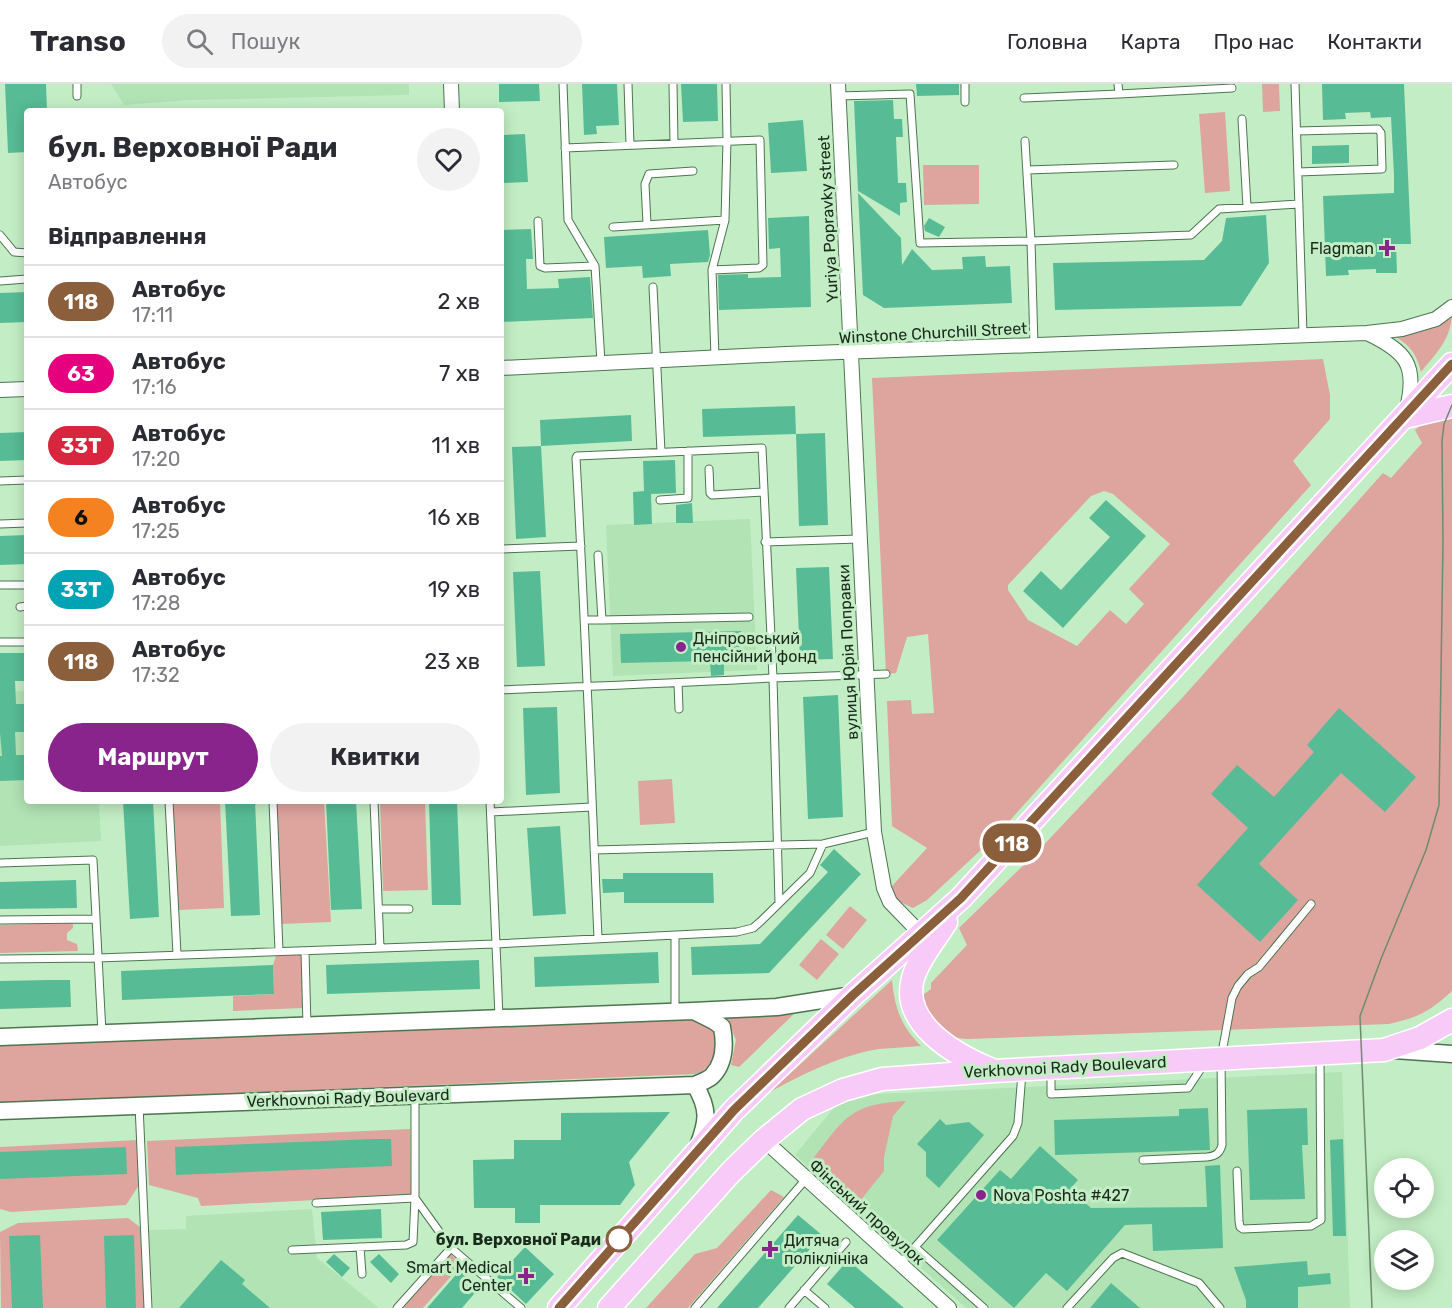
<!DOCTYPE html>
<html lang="uk">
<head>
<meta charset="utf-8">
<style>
	:root { --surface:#fff; --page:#f2f2f3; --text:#2b2b33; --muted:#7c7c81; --line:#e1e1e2; --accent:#88248c }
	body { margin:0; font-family:Rubik,sans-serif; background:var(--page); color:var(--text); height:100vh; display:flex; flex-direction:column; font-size:22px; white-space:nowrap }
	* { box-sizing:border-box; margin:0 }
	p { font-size:20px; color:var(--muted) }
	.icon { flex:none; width:33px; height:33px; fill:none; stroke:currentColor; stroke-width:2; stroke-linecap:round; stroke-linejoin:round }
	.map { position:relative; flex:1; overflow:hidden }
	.details { position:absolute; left:24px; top:24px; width:480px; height:696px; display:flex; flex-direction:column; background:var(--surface); border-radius:6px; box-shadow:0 3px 15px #0003 }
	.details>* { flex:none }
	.badge { padding:0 12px; border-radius:20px; font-size:21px; line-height:39px }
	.buttons { position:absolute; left:1374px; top:1074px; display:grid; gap:12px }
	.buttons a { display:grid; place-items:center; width:60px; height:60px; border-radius:50%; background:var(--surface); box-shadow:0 3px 15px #0003; font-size:30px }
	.map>.badge { position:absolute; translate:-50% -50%; box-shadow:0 0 0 3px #fff }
	h2 { padding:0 24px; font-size:22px; line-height:54px }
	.round { display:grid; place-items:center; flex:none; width:63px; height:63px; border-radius:32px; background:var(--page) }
	.head { display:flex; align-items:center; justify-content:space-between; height:102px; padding:0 24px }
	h1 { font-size:28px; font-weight:700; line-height:45px }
	.primary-button { display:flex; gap:12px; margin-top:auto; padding:12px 24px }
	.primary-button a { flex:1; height:69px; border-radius:36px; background:var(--accent); color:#fff; font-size:24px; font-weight:700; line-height:69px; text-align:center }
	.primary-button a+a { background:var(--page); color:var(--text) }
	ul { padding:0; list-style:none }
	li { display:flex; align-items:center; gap:18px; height:72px; padding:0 24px; border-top:2px solid var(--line) }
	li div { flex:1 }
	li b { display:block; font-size:22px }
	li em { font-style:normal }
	li .badge { min-width:66px; font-weight:700; text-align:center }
	header { display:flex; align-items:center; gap:36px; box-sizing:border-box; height:84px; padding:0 30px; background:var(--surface); border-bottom:2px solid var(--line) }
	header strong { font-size:28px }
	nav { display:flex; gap:33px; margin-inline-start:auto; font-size:21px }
	.search { width:420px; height:54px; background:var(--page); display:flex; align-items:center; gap:15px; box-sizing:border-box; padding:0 21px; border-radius:33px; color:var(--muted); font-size:22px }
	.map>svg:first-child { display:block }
</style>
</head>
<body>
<header>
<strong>Transo</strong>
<div class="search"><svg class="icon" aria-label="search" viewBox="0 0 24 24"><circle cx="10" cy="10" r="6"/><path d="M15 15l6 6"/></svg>Пошук</div>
<nav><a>Головна</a><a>Карта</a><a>Про нас</a><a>Контакти</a></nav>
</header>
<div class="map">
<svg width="1452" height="1224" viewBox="0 0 1452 1224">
	<rect width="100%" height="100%" fill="#c3eec5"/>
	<!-- built -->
	<path fill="#b1e3b4" d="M111 0H409V11L189 16 124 21Z
		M750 435 757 586 613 592 606 441Z
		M27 607V717H99L101 757 0 762V608Z
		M1342 988 1350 1224H966L795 1071 837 1020 858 1011Z
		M312 1125 317 1174 379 1224H153L149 1146 186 1145V1132Z"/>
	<!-- green -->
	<path fill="#dea49e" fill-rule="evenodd" d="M1262 0H1279L1280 27 1263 28Z
		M1225 28 1230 107 1205 109 1199 30Z
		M923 81H979V120L924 121Z
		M1452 227C1452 255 1437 268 1421 288 1416 266 1406 257 1385 248Z
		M1323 275 1330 311V335L1293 377 1311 401 995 753 927 816 913 824 896 816 892 802 927 764 892 742 887 617 911 616 912 630 934 629 928 550 907 553 896 589 886 590 872 294ZM1104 407 1113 410 1170 460 1129 505 1144 520 1126 540 1110 526 1077 562 1028 536 1008 506V501L1091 412Z
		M1443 333 1452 334V907C1429 928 1419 933 1389 940L968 955C936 954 934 938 919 914L931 905V899L967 861 959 844 1038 767 1183 613 1383 389 1391 394 1422 359 1415 346 1426 337Z
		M672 695 675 739 640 741 638 697Z
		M173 717H220L224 824 178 826Z
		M275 717H324L331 838 281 840Z
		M380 717H425L428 806 383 807Z
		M850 822 867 836 843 865 826 851Z
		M73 839V844L67 849V856L77 860 78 867 0 869V841Z
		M821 855 839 870 817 896 799 881Z
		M301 871 303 924 233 927V912L274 910 273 881 276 872Z
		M892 896C895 924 900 941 921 962 907 963 893 964 879 965 841 971 803 990 770 1008Z
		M796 928 739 983 731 981 736 956 726 931Z
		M690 932 708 938 719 954C714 973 716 983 695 990L0 1019V962Z
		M906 1017 893 1032 884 1073V1087L860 1117 812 1076C845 1034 849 1020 906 1017Z
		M410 1045 411 1111 201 1122 198 1114 149 1101 147 1057Z
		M138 1056 139 1101 126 1121 11 1128 0 1125V1063Z
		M771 1106 784 1113 688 1224H646L695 1170 717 1164Z
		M128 1134 140 1143 144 1224H1L0 1148 18 1139Z
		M449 1169 462 1180 423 1224H403Z"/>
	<!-- building -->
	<path fill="#57bc96" d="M5 0H46L47 27H27V68L8 69Z
		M499 0H539L540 17 499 18Z
		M582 0H617L619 41 596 42 597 50 584 51Z
		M681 0H717L718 37 683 38Z
		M916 0H959V11L917 12Z
		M1322 0H1404L1411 160H1396L1397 189H1376V185L1348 186 1349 191 1326 192 1323 112 1394 109V91L1391 33 1371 34 1370 28 1345 29 1346 35 1323 36Z
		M893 16 894 35H902L903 53H896L898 99H906L907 118 900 119V132L858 107 854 17Z
		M803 36 807 87 771 89 768 39Z
		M525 50 528 98 501 99V51Z
		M1349 61V79L1312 80V62Z
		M858 109 901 154 902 181 912 165 932 186 963 185 962 173 985 172 986 183 1010 182 1012 219 884 224 863 211Z
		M1266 131 1269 179 1241 222 1055 226 1053 179 1204 176 1222 157 1226 134Z
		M809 132 811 223 719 226 718 191 748 190V194L781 193 780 164 769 165 768 134Z
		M929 134 945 143 939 153 925 147 924 142Z
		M531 145 533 175H526L527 205 559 204 558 195 590 193 593 234 501 238V146Z
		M708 146 710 171 708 178 670 180 671 192 643 194 642 182 606 184 604 153Z
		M27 208V238L0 239V209Z
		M795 322 796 350 703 353 702 325Z
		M631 331 632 357 541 362 540 336Z
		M27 348V376L0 377V349Z
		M825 349 828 441 799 442 796 350Z
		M541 362 546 453 516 455 512 363Z
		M675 376 676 409 651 410 652 440 634 441 633 408 644 407 643 377Z
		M1106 416 1146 452 1063 544 1023 507 1041 487 1061 506 1110 453 1089 434Z
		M692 419 693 439H676V421Z
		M27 451V480L0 481V452Z
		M829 483 833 575 800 576 796 484Z
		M540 487 545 582 517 583 513 488Z
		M741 547 742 576H724V591L711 592 710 577 621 579 620 550Z
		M0 569H27V597H15L16 620H27V648H15L16 671H27V696L0 697V672H2L0 649Z
		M838 611 843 733 808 735 803 613Z
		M557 623 560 709 526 711 523 624Z
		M1339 624 1416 693 1385 728 1341 689 1259 780 1298 816 1260 858 1197 801 1248 744 1211 710 1237 681 1274 713 1314 668 1307 661Z
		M123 717H153L159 833 130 835Z
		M225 717H255L260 831 231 832Z
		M326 717H356L362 825 331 826Z
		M429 717H457L461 821H432Z
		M560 742 566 830 533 832 527 744Z
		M834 765 861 790 769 889 692 891 691 863 760 860 828 788 820 781Z
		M623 789H713L714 819H624V808L603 809 602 795H623Z
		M76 796 77 824 0 825V798Z
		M658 868 659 899 535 903 534 873Z
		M479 876 480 905 327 910 326 881Z
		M273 881 274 910 122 916 121 887Z
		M48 896H70L71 923 0 925V897Z
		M1208 1024 1210 1066 1055 1071 1054 1036 1179 1032V1025Z
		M1307 1024 1308 1061H1302L1305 1115 1250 1116 1247 1026Z
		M670 1028 629 1078 635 1101 620 1121H540V1139H515V1124H474L473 1076 514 1075V1056H561V1029Z
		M940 1035 946 1041 969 1038 984 1051 939 1104 926 1092V1068L917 1060Z
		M374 1055H391L392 1082 176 1091 175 1063Z
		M1343 1055 1346 1152H1333L1330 1056Z
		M1040 1062 1078 1096 1070 1105 1091 1124 1207 1123 1205 1082 1220 1081 1223 1164 1153 1167 1152 1140 1125 1141 1067 1207 1046 1189 1014 1224 937 1156 1000 1086 1011 1095Z
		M126 1063 127 1090 0 1095V1068Z
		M381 1125 382 1154 323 1156 321 1128Z
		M798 1131 822 1151 809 1166 758 1224H717Z
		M40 1151 43 1224H12L9 1152Z
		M134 1151 136 1224H106L104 1152Z
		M525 1163 554 1190 526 1220 497 1193Z
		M334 1170 350 1184 342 1193 326 1178Z
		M379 1170 399 1190 391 1199 370 1178Z
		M221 1176 245 1196 242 1200 270 1224H179Z
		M848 1176 904 1224H855L827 1200Z
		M1307 1177 1308 1191 1330 1189 1331 1200 1298 1203V1224H1246V1216L1234 1183Z
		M460 1186 480 1203 462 1224H427Z
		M1111 1199 1140 1224H1090Z"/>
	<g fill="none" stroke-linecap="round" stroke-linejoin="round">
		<defs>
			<path id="service" d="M77 0V12
				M563 0 568 136 595 182 601 278
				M628 0 630 61
				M673 0 674 59
				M965 0V18
				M1118 0 1119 10 1232 4
				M1295 0 1303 250
				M838 12 910 10 920 159 1031 157 1034 261
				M1024 14 1119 10
				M1242 35 1247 123
				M1297 47 1378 45 1381 49 1382 85 1298 88
				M1025 57 1031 157 1191 151 1219 125 1299 120
				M565 64 760 56 763 181 759 184 712 186
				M1027 86 1174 81
				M538 137 540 182 545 184 595 182
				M647 140 645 100 649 90 693 87
				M613 143 725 136
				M0 151 14 168 27 169
				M0 197 27 195
				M653 203 661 368
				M715 273 712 186 725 136 727 56 726 0
				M709 385 710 409 712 411 763 408
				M0 397 27 396
				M660 416 688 414V367
				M0 440 27 439
				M765 458 859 455
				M501 465 581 462
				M0 501H27
				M20 523 27 522
				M584 536H602L598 471
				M602 536 749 533
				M0 558H27
				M678 599 679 625
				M501 606C592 602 682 599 773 594L762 364 577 372 576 374C585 534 591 694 598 854
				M169 717 177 870
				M273 717 279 867
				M374 717 380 864
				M490 717 499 933
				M491 728 592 723
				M594 766 823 760
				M0 779 93 776 102 949
				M779 819 773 594 886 590
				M379 825H409
				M0 836 95 835
				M305 867 307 942
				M0 875 97 874 495 860 737 848 753 844 760 838 810 789 823 760 874 748
				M675 927V852
				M1051 989V1010L1188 1004 1204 980
				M139 1021 148 1224
				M1143 1076 1207 1073C1216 1072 1220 1069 1222 1061L1221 974 1232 914 1238 902 1248 890 1259 883 1311 820
				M1237 1087 1239 1137 1240 1143 1243 1145 1311 1142 1321 1136 1320 972
				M360 1163 362 1190
				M915 1163 984 1224
				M451 1164 521 1224
				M292 1166 406 1161 413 1158 415 1114 316 1119
				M900 1180 1013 1052 1018 1039 1022 989
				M804 1206 825 1224
				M397 1224 451 1164 415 1114V1012
				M695 1224 806 1095
				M789 1224 846 1158
				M1067 1224 1113 1174 1122 1169 1199 1199 1220 1224"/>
			<path id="minor" d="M451 0 452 27
				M838 0 874 748 884 804 890 818 921 850
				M1367 249C1405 267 1418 280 1407 324
				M501 284 786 270 1367 249 1402 245 1436 235 1452 223
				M0 306 27 305
				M764 1056 949 1224"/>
			<path id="tertiary" d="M0 953 693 927 777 923 853 911
				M1394 966 1452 970
				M695 1001C701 998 709 996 713 991 725 978 725 959 722 943L714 937 696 928
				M0 1027 695 1001C709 1025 708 1036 698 1062"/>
			<path id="trunk" d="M1405 333 1452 322
				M946 838C935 856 919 874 913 894 900 940 956 971 990 985
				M559 1224 734 1026 853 911 961 814 1452 280
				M609 1224 731 1088 764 1056 802 1025 843 1006 882 995 994 987 1384 966 1420 954 1452 936"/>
		</defs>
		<!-- service casing -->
		<use href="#service" stroke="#4d7450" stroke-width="9"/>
		<!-- minor casing -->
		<use href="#minor" stroke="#4d7450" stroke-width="16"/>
		<!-- tertiary casing -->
		<use href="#tertiary" stroke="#4d7450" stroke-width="19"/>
		<!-- trunk casing -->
		<use href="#trunk" stroke="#fff" stroke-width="25"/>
		<!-- service -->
		<use href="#service" stroke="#fff" stroke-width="7"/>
		<!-- minor -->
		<use href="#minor" stroke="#fff" stroke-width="14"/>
		<!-- tertiary -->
		<use href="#tertiary" stroke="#fff" stroke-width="16"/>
		<!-- trunk -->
		<use href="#trunk" stroke="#f7caf8" stroke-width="22"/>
		<!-- tram -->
		<path stroke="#6e8c70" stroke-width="1.5" d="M1372 1224 1360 932 1381 875 1426 766 1439 721 1443 457 1442 357 1444 340 1452 321"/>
	</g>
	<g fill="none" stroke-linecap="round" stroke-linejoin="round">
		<defs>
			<path id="line" d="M559 1224 734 1026 853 911 961 814 1452 280"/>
		</defs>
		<!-- line casing -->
		<use href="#line" stroke="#fff" stroke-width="14"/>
		<!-- line -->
		<use href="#line" stroke="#8b5e3c" stroke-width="9"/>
	</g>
	<!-- markers -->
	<g fill="#88248c" stroke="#c3eec5" stroke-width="2">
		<path d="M1384 155h6v6h6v6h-6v6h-6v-6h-6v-6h6z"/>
		<circle cx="681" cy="563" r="6"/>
		<circle cx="981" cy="1111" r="6"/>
		<path d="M767 1156h6v6h6v6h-6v6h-6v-6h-6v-6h6z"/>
		<path d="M523 1183h6v6h6v6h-6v6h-6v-6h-6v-6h6z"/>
	</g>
	<circle fill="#fff" stroke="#8b5e3c" stroke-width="3" cx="619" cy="1155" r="12"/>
	<g text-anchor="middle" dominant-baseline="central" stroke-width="6" stroke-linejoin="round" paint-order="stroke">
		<!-- street labels -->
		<g font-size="16" fill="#19291a" stroke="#c3eec5">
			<text transform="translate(828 135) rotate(-93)">Yuriya Popravky street</text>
			<text transform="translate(933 249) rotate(-3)">Winstone Churchill Street</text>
			<text transform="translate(848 568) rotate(-93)">вулиця Юрія Поправки</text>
			<text transform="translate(1065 983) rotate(-3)">Verkhovnoi Rady Boulevard</text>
			<text transform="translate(348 1014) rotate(-2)">Verkhovnoi Rady Boulevard</text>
			<text transform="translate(867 1128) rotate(42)">Фінський провулок</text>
		</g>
		<!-- poi labels -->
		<g font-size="16" fill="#19291a" stroke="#c3eec5" text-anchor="start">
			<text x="1374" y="164" text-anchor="end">Flagman</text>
			<text x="693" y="554">Дніпровський<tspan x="693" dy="18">пенсійний фонд</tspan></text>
			<text x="993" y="1111">Nova Poshta #427</text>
			<text x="784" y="1156">Дитяча<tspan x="784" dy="18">поліклініка</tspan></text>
			<text x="512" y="1183" text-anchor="end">Smart Medical<tspan x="512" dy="18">Center</tspan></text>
		</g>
		<!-- stop labels -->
		<g font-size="16" font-weight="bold" fill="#19291a" stroke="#c3eec5" text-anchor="end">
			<text x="601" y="1155">бул. Верховної Ради</text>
		</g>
	</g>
</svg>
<div class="buttons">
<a><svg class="icon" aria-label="locate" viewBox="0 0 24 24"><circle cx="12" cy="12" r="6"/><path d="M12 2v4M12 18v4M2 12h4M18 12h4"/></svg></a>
<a><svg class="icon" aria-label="layers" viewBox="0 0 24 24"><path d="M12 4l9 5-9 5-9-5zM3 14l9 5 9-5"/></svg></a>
</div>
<b class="badge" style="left:1012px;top:759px;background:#8b5e3c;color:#fff">118</b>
<section class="details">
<div class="head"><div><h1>бул. Верховної Ради</h1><p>Автобус</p></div><a class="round"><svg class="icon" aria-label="heart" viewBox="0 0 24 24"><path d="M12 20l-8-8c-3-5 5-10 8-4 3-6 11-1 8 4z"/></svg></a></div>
<h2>Відправлення</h2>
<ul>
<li><span class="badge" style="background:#8b5e3c;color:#fff">118</span><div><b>Автобус</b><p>17:11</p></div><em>2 хв</em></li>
<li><span class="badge" style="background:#e6007e;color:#fff">63</span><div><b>Автобус</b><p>17:16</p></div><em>7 хв</em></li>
<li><span class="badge" style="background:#d7263d;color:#fff">33T</span><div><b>Автобус</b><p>17:20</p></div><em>11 хв</em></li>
<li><span class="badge" style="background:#f58220;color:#111">6</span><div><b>Автобус</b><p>17:25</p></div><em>16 хв</em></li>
<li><span class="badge" style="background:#00a3b4;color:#fff">33Т</span><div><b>Автобус</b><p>17:28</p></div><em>19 хв</em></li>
<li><span class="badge" style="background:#8b5e3c;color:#fff">118</span><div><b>Автобус</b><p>17:32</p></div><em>23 хв</em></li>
</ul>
<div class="primary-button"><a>Маршрут</a><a>Квитки</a></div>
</section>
</div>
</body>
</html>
